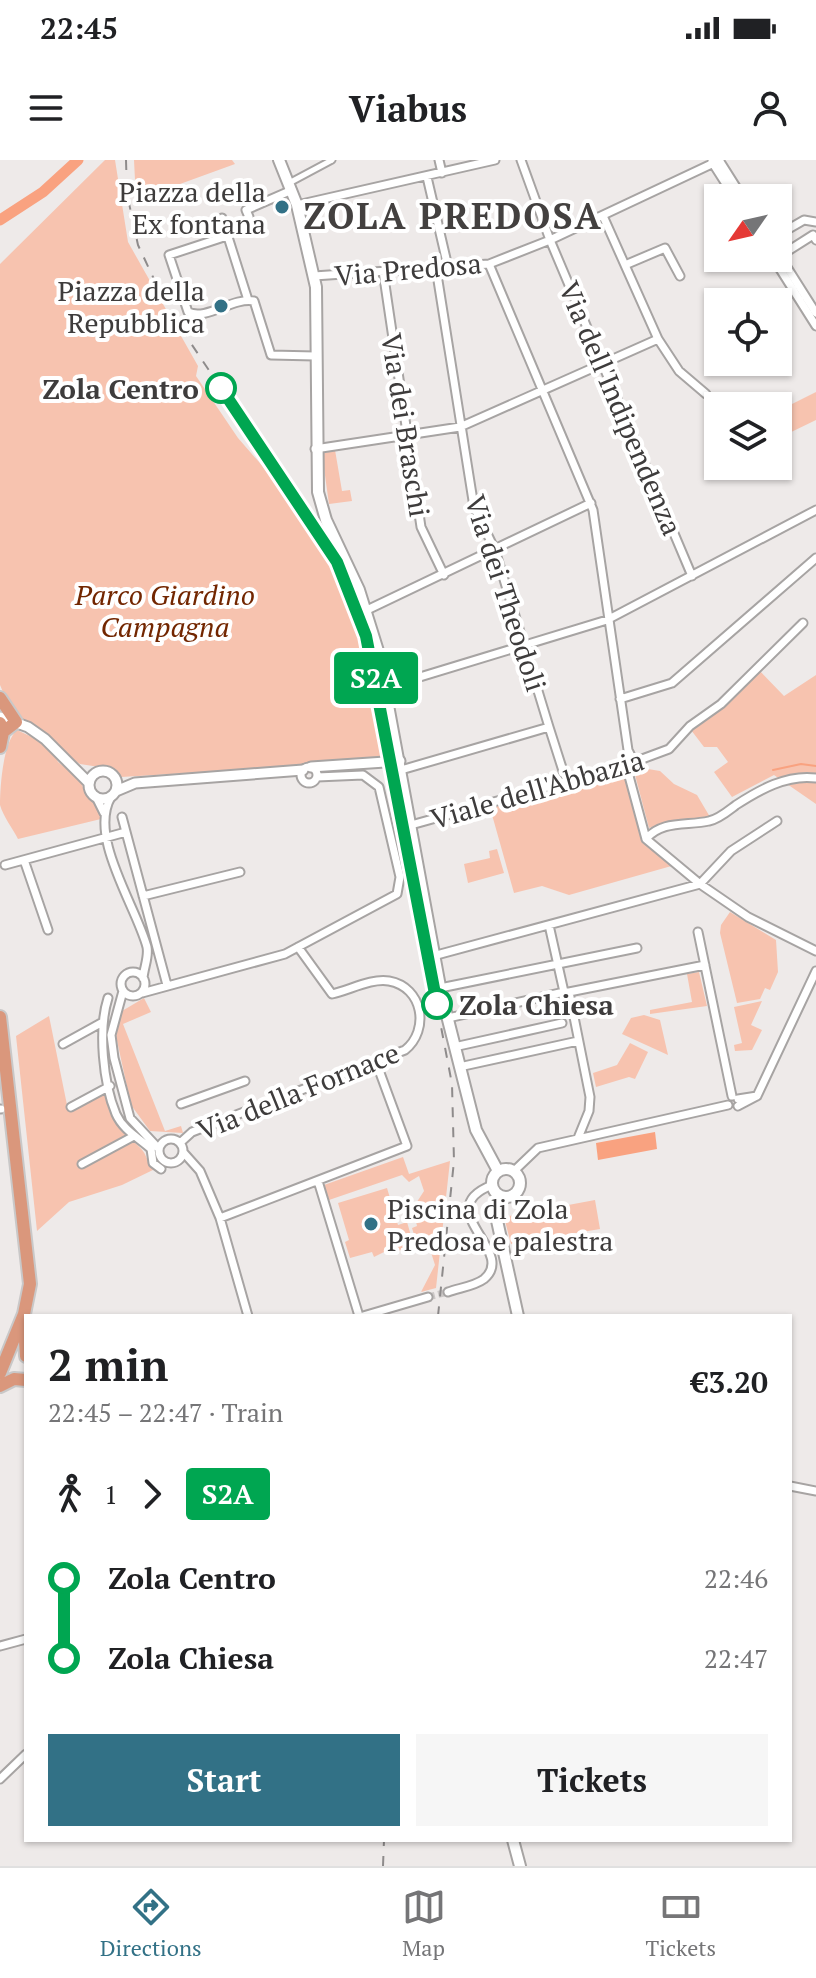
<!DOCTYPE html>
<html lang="en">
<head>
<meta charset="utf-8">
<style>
	:root { --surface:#fff; --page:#f6f6f6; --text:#202124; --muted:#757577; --line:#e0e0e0; --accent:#327186 }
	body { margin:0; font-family:"PT Serif",serif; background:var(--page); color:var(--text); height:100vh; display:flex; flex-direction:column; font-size:30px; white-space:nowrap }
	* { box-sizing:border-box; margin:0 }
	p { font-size:26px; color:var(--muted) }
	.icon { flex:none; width:44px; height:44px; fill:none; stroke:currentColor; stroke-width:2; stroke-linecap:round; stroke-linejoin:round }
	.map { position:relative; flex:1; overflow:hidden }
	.side { position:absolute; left:24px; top:1154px; width:768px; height:528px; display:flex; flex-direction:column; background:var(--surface); border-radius:0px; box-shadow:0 2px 6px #0004 }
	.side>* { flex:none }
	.badge { padding:0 16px; border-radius:6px; font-size:28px; line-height:52px }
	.needle { width:52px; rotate:236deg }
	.tools { position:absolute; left:704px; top:24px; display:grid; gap:16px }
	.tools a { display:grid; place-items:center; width:88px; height:88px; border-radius:0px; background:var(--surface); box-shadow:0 2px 6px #0004; font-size:40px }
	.map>.badge { position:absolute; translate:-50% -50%; box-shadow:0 0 0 4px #fff }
	.legs { display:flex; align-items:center; gap:12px; height:88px; padding:0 24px; font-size:26px }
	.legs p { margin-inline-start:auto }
	.headline { display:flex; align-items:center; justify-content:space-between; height:136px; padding:0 24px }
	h1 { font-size:44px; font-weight:700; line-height:60px }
	.cta { display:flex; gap:16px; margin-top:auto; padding:16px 24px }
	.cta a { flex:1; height:92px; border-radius:0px; background:var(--accent); color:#fff; font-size:32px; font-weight:700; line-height:92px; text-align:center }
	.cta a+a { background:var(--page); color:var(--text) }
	ul { padding:0 24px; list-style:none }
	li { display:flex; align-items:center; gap:28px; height:80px; font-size:30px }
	li i { display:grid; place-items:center; width:12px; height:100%; margin:0 10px; background:currentColor }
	li i::after { content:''; width:20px; height:20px; margin:-10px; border:6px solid; border-radius:50%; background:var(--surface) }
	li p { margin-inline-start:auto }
	li:first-child i { background:linear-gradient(#0000 50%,currentColor 0) }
	li:last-child i { background:linear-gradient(currentColor 50%,#0000 0) }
	.status { display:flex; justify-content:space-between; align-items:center; height:56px; padding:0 40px; background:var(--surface); direction:ltr }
	.status svg { height:22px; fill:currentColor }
	header { display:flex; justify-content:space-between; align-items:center; height:104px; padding:0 24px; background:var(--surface); font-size:36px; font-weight:700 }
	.dock { display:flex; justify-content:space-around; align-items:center; height:112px; border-top:2px solid var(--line); background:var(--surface); font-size:22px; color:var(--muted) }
	.dock a { display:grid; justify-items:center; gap:4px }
	.dock .active { color:var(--accent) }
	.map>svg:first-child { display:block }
</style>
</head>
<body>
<div class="status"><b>22:45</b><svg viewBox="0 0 49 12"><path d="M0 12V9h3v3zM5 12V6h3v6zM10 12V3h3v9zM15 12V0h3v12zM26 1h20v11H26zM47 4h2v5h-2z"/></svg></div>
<header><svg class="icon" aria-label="menu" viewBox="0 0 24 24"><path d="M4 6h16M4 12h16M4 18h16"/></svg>Viabus<svg class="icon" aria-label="person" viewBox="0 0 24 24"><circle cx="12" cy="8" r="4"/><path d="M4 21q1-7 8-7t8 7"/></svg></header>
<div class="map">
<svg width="816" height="1706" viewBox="0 0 816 1706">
	<rect width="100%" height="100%" fill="#eeeae9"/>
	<!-- green -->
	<path fill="#f7c3af" d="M105 0H115L128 82 198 206 196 216 238 278 286 333 331 404 358 478 386 602 247 615 240 610 121 617 112 609 80 604 17 565 0 525V104Z
		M134 0H232L235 4 136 40Z
		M816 232V260L783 276 778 265V251Z
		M335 290 342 331 350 330 352 341 329 344 322 294Z
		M758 509 784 536 816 515V644L774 615 732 637 714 612 728 602 717 587H704L691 570 724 547 721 542Z
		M17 570 51 586 58 602 81 619C82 635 98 642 101 659L18 679C13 669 3 656 0 645 0 627 3 582 17 570Z
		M626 607 641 670 675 705 569 735 542 726 514 733 489 644Z
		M642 608 660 611 674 624 697 635 710 657 666 662 649 668 634 611Z
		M497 689 504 713 468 723 464 704 490 698 489 691Z
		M730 752 776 780 778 812 770 830 765 828 760 839 737 843 720 773 721 765Z
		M699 812 707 846 650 854V850L692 842 687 814Z
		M144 838 151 852 123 864 165 971 181 966 183 973 150 971 131 945 116 876 122 851Z
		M762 841 751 865 762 870 752 890 735 891 734 885 742 883 734 847Z
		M644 855 660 860 668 895 622 874 631 858Z
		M49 856 67 945 107 924C111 939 114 957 122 969 133 985 145 985 149 1006L155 1009 122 1025 69 1042 37 1071 16 876Z
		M630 883 648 892 635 919 629 917 596 927 593 913 617 905Z
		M403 997 409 1014 450 1001 436 1128 421 1132 435 1105 429 1086 418 1088 412 1068 417 1066 413 1048 424 1031 419 1016 409 1022 402 1015 329 1040 324 1025Z
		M387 1028 398 1065 407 1062 414 1086 395 1092 390 1089 374 1097 372 1092 350 1098 345 1082 349 1080 338 1043Z
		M595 1040 600 1069 511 1084 504 1057Z"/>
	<!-- water -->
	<path fill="#f9a280" d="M655 972 657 989 598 1000 596 983Z"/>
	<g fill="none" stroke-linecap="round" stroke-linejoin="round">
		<!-- stream -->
		<path stroke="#f9a280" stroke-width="2" d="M773 610 801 604 816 606
			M801 621 816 622"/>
		<!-- river -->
		<path stroke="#f9a280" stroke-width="11" d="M0 60 43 32 78 0"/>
		<!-- minor-tunnel -->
		<path stroke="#cbc7c6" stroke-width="7" stroke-dasharray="7 3.5" stroke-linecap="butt" d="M428 1137 448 1132"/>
		<defs>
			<path id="pedestrian" d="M289 23 332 0"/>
			<path id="minor" d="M439 0 442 13
				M521 0 550 80 692 416
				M719 0 743 38
				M712 2 735 38
				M427 17 448 107
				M297 45 495 0
				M603 56 658 179 679 211 706 234
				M249 57 246 50 292 30
				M222 58 248 140
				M778 75 804 60 816 62
				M227 76 169 95 188 152C207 161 232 137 254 141L271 195 315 196
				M778 93 816 153
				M780 96 813 75 816 80
				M773 98 816 166
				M489 104 593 350 628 590 634 602
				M625 105 665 88 680 116
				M436 108 474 347 495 390 549 567 564 614 570 620
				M383 111 421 367 444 415
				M314 116 489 104 550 80 720 0
				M315 289 460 267 658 179
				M367 450 591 343
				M387 527 607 460 816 350
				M620 539 672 523 816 398
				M626 605 646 679 700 724 731 691 777 661
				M301 615a8 8 0 1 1 16 0a8 8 0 1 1-16 0Z
				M401 610 549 567
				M96 637 104 653
				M111 637C88 677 136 746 147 787 149 797 144 807 143 818
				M122 657 167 825
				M411 665 626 605 669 589 690 566 721 544 803 463
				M646 679C662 660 687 666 709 661 719 659 728 651 736 645 759 630 787 614 816 618
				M24 700 48 770
				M5 705 126 672
				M143 736 240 712
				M549 765 564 832H569L590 937 589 951 578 978
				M698 772 732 936
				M433 796 700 724 748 757 816 791
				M121 824a12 12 0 1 1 24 0a12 12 0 1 1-24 0Z
				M440 828 637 788
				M123 831 111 875 114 898 130 958 159 989
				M569 832 705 805
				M142 833 285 794 397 734 400 717 379 627 363 615 317 617
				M108 838C98 869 103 923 116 954 123 970 139 978 151 989L153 1003 161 1009
				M448 858 564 832
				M63 884 101 863
				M454 887 562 863
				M459 907 578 881
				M757 936 816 811
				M181 944 245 921
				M738 946 757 936 738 939
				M71 947 110 926
				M0 949H1
				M159 991a12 12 0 1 1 24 0a12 12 0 1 1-24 0Z
				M181 982 192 972 405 890C430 870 423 827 389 821 371 818 350 830 332 834L298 787
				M183 992 200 1011 220 1058 248 1156
				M82 1004 134 976
				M514 1011 538 988 728 945
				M318 1021 359 1156
				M220 1058 407 986 376 902
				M448 1132C459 1128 475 1126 484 1119 518 1091 429 1050 492 1025
				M363 1156 428 1137
				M790 1326 816 1331
				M0 1486 26 1479
				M0 1619 26 1594"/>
			<path id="tertiary" d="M0 557 28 567 45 579 89 623
				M311 607 400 601
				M89 625a14 14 0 1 1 28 0a14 14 0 1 1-28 0Z
				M116 631 135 623 303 610"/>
			<path id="secondary" d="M279 0 297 45 316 127 318 332 326 360 359 430 378 491 441 832 476 970 498 1011
				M492 1023a14 14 0 1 1 28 0a14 14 0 1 1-28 0Z
				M503 1037 496 1056 518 1156
				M513 1680 520 1706"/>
			<path id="trunk" d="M0 538 16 562 3 572
				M0 563 3 572 0 587
				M0 857 30 1124 24 1154 0 1213
				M24 1165 26 1196
				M0 1226 14 1219 26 1220"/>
		</defs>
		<!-- pedestrian casing -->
		<use href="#pedestrian" stroke="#a7a4a3" stroke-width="9"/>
		<!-- minor casing -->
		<use href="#minor" stroke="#a7a4a3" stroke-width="11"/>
		<!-- tertiary casing -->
		<use href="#tertiary" stroke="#a7a4a3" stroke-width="13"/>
		<!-- secondary casing -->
		<use href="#secondary" stroke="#a7a4a3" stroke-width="14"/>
		<!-- trunk casing -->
		<use href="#trunk" stroke="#c9c8c8" stroke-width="16"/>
		<!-- pedestrian -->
		<use href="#pedestrian" stroke="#fff" stroke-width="5"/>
		<!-- minor -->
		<use href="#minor" stroke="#fff" stroke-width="7"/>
		<!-- tertiary -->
		<use href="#tertiary" stroke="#fff" stroke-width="9"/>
		<!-- secondary -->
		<use href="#secondary" stroke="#fff" stroke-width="10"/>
		<!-- trunk -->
		<use href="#trunk" stroke="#da977c" stroke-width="12"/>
		<!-- rail -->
		<path stroke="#8e8b8b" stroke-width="2" stroke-dasharray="10 10" stroke-linecap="butt" d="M126 0 127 34 138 85 168 149 337 402 366 476 452 924 454 1001 438 1156
			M383 1706 384 1680"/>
	</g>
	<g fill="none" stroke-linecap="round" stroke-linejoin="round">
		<defs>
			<path id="line-1" d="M221 228 337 402 366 476 437 844"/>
		</defs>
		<!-- line-1 casing -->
		<use href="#line-1" stroke="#fff" stroke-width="18"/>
		<!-- line-1 -->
		<use href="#line-1" stroke="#00a651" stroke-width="12"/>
	</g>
	<!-- markers -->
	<g fill="#327186" stroke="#fff" stroke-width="3">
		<circle cx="282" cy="47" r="8"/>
		<circle cx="221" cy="146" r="8"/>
		<circle cx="371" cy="1064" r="8"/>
	</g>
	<g fill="#fff" stroke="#00a651" stroke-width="4">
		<circle cx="221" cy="228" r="14"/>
		<circle cx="437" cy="844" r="14"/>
	</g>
	<g text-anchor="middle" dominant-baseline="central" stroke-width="8" stroke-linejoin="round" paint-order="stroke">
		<!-- poi labels -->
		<g font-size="28" fill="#3e3c3c" stroke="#fff" text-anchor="end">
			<text x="266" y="31">Piazza della<tspan x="266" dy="32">Ex fontana</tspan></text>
			<text x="205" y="130">Piazza della<tspan x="205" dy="32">Repubblica</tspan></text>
			<text x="387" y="1048" text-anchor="start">Piscina di Zola<tspan x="387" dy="32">Predosa e palestra</tspan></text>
		</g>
		<!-- street labels -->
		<g font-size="28" fill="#3e3c3c" stroke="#fff">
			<text transform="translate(408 109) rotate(-5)">Via Predosa</text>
			<text transform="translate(621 248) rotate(67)">Via dell'Indipendenza</text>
			<text transform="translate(406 265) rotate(81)">Via dei Braschi</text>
			<text transform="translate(506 433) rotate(72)">Via dei Theodoli</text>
			<text transform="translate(537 629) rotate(-16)">Viale dell'Abbazia</text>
			<text transform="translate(298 931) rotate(-22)">Via della Fornace</text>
		</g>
		<!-- stop labels -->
		<g font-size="28" font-weight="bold" fill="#3e3c3c" stroke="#fff" text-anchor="end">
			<text x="199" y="228">Zola Centro</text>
			<text x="459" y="844" text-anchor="start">Zola Chiesa</text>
		</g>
		<!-- park labels -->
		<g font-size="28" font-style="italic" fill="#722600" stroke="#fff">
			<text x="165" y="434">Parco Giardino<tspan x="165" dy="32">Campagna</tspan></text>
		</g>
		<!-- district labels -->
		<g font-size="36" font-weight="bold" letter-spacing="2" fill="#43403f" stroke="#fff">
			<text x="453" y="55">ZOLA PREDOSA</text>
		</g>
	</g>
</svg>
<div class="tools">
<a><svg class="needle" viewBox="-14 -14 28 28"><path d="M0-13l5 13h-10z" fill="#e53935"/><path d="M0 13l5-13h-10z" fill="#757577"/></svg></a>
<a><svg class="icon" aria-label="locate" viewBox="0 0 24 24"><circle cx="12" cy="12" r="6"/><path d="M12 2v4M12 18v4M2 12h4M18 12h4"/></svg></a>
<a><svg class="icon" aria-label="layers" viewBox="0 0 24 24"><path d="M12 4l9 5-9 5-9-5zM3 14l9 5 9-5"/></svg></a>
</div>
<b class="badge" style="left:376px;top:518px;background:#00a651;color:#fff">S2A</b>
<section class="side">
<div class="headline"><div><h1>2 min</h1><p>22:45 – 22:47 · Train</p></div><b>€3.20</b></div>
<div class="legs"><svg class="icon" aria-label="walk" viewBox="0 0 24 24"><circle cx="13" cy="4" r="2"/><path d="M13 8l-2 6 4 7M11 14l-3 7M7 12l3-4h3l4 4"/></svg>1<svg class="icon" aria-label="forward" viewBox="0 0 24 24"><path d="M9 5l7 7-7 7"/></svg><b class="badge" style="background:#00a651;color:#fff">S2A</b></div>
<ul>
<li><i style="color:#00a651"></i><b>Zola Centro</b><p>22:46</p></li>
<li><i style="color:#00a651"></i><b>Zola Chiesa</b><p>22:47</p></li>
</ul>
<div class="cta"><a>Start</a><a>Tickets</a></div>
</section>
</div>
<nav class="dock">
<a class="active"><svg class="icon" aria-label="directions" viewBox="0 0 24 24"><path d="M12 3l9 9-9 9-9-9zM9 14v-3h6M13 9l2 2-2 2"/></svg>Directions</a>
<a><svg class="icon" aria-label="map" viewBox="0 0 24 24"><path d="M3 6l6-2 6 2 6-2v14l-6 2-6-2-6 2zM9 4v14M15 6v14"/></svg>Map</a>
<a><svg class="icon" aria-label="tickets" viewBox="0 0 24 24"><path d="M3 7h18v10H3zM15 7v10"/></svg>Tickets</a>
</nav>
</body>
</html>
